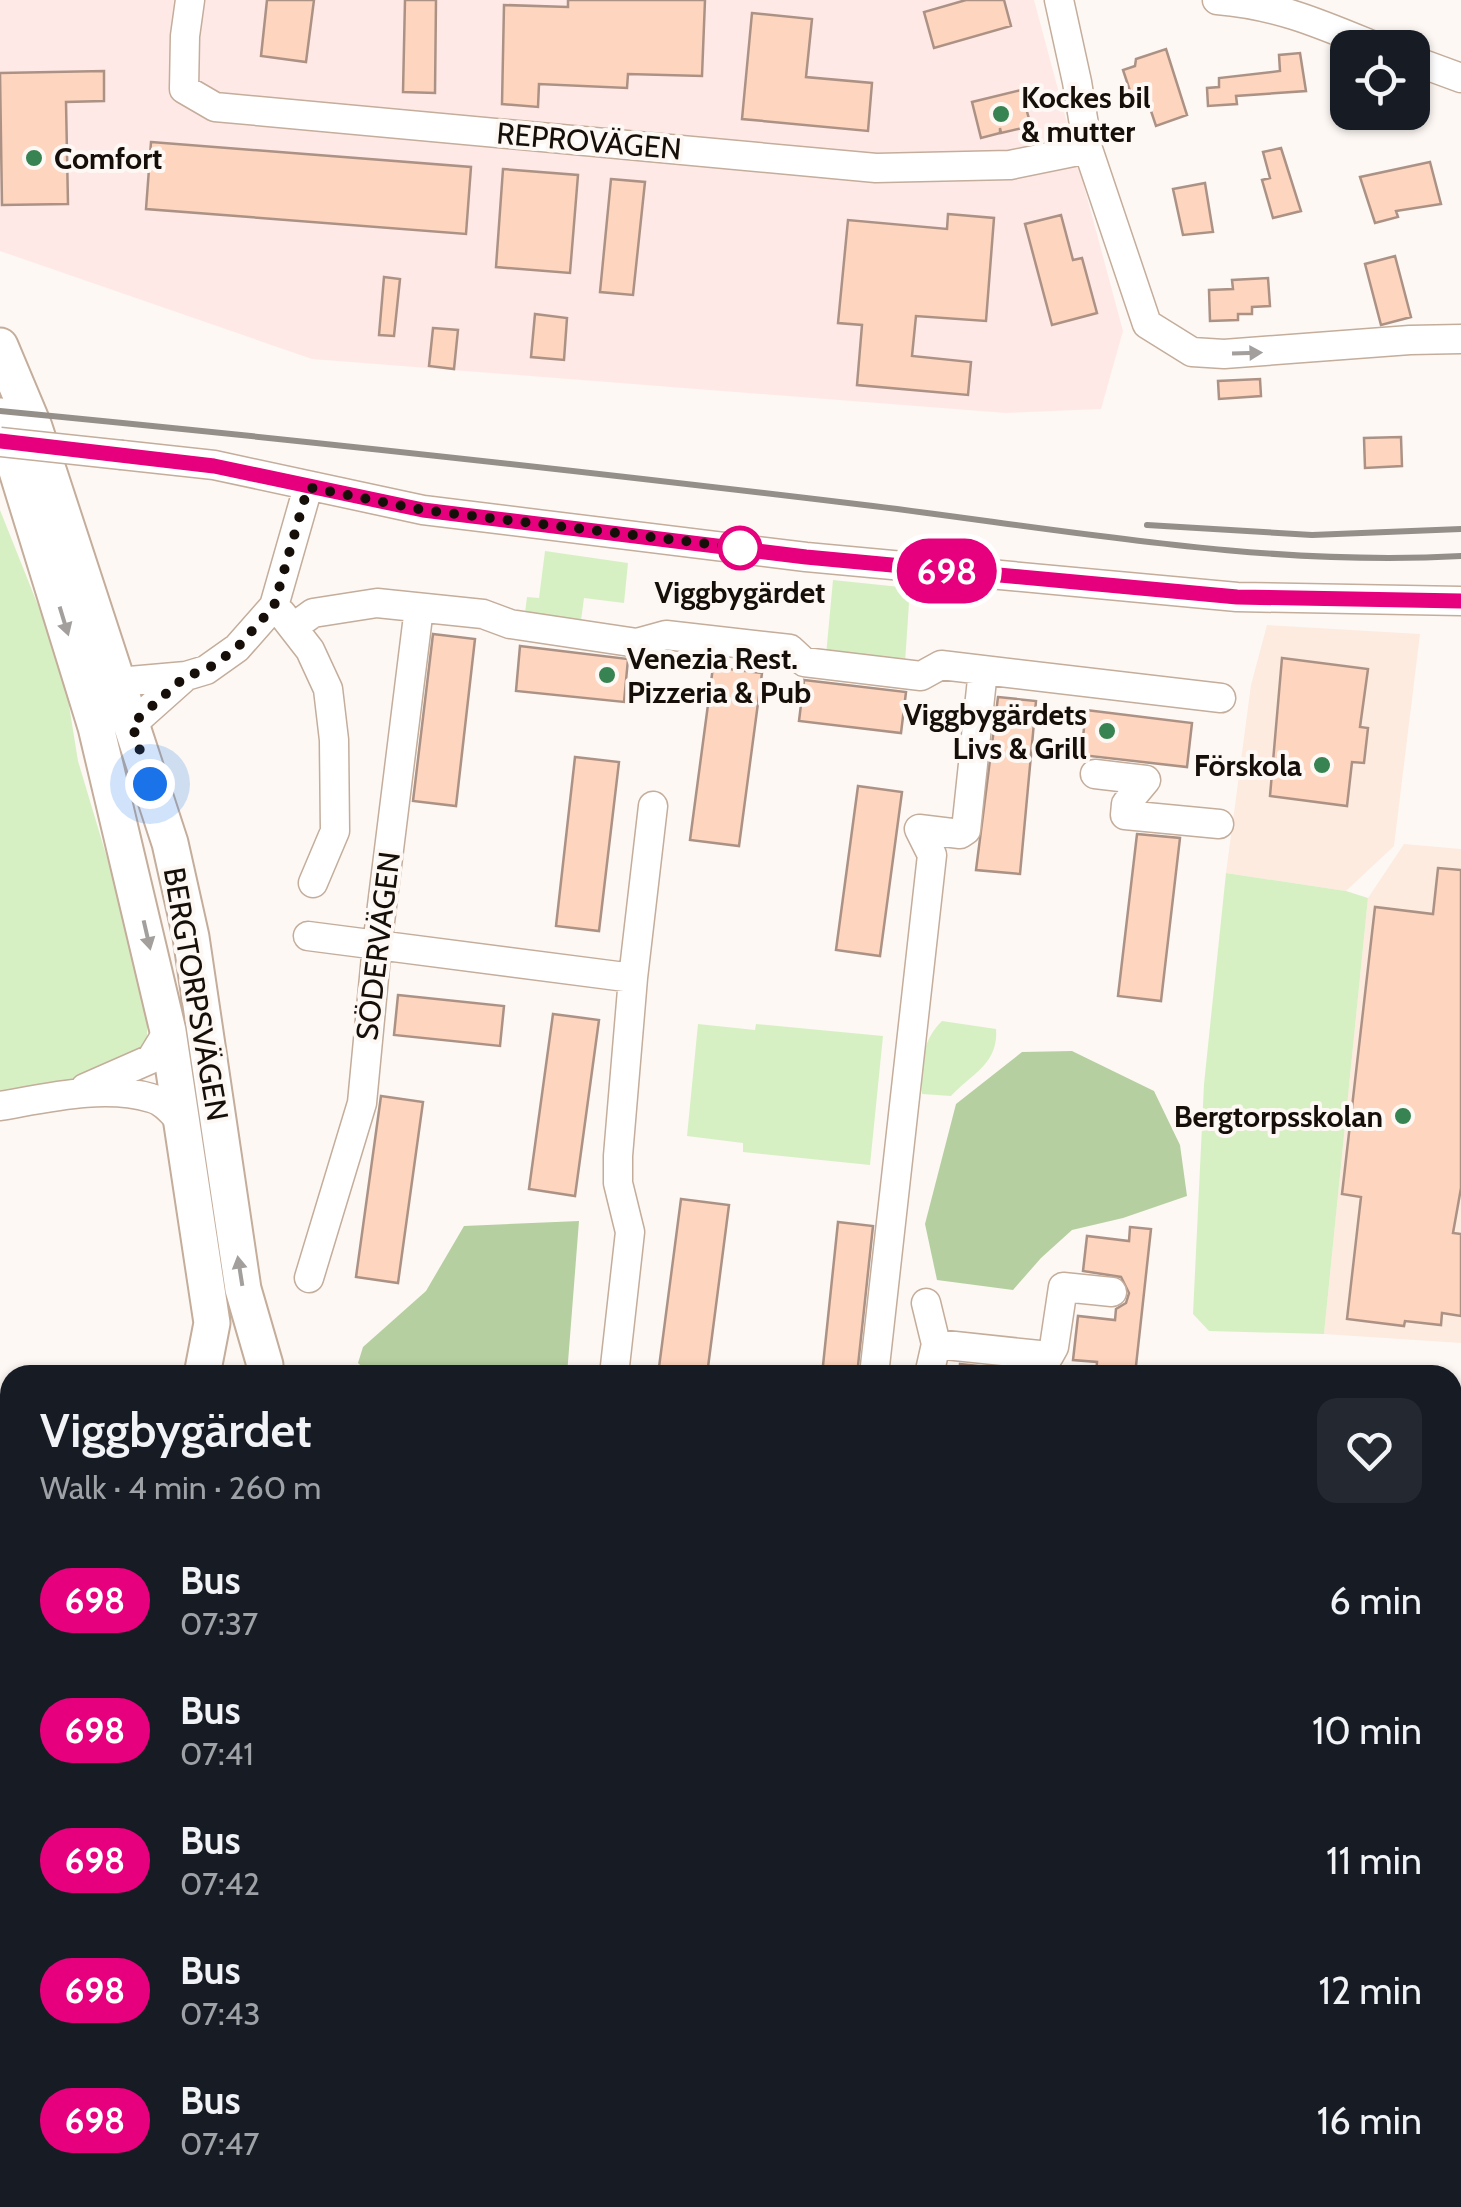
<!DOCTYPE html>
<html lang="en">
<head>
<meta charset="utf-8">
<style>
	:root { --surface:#171b24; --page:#242831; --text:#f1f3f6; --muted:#9ea1a6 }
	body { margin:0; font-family:Cabin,sans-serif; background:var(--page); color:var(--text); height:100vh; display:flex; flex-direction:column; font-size:38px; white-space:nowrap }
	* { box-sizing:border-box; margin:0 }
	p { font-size:32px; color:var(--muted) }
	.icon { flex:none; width:55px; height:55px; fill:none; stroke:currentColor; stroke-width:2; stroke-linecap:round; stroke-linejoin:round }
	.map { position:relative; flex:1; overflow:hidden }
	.panel { position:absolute; left:0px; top:1365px; width:1462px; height:842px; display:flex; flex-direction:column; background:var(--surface); border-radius:30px 30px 0 0; box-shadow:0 2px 8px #0004 }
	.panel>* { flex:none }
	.badge { padding:0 20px; border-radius:32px; font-size:35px; line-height:65px }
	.fabs { position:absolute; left:1330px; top:30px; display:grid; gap:20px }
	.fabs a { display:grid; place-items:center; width:100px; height:100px; border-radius:20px; background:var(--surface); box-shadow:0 2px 8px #0004; font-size:50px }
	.you { position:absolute; width:50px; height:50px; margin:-25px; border:8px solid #fff; border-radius:50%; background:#1a73e8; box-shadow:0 0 0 15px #1a73e833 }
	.map>.badge { position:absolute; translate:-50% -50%; box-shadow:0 0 0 5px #fff }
	.round { display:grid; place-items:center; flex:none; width:105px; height:105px; border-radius:20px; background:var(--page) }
	.summary { display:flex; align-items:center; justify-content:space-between; height:170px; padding:0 40px }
	h1 { font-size:48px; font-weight:600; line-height:75px }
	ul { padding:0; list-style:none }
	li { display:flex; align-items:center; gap:30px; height:130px; padding:0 40px }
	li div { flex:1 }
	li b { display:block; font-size:38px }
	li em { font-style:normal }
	li .badge { min-width:110px; font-weight:700; text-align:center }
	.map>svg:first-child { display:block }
</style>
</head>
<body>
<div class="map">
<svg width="1461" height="2207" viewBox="0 0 1461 2207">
	<rect width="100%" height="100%" fill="#fdf8f4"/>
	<!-- industrial -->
	<path fill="#ffe9e6" d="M0 0H1034L1123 331 1101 409 1006 413 312 359 0 251Z"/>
	<!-- education -->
	<path fill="#fdebe0" d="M1267 625 1420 634 1394 846 1346 891 1226 873 1251 685Z
		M1404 844 1461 849V1343L1324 1334 1368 898Z"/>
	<!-- green -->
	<path fill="#d7f0c3" d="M0 510 63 668 78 761 131 938 147 1017V1046C105 1078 52 1083 0 1091Z
		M545 551 628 563 624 603 584 598 580 628 524 621 527 597 539 598Z
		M833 580 910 588 905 663 826 655Z
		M1226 873 1346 891 1368 898 1324 1334 1209 1331 1193 1314 1204 1084Z
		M942 1021 996 1029C999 1064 970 1075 951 1096L922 1094C920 1066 922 1040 942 1021Z
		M698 1024 755 1030 756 1024 883 1036 870 1165 743 1152V1143L687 1136Z
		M1453 1391 1461 1392V1585H1452Z
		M10 1737V1836L0 1840V1741Z
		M1453 1893 1461 1894V2207H1193L1194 2201 1222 2198H1452Z
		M10 1902V1944L0 1947V1906Z
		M10 2034V2176L0 2172V2037Z"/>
	<!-- forest -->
	<path fill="#b6cfa1" d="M1072 1051 1154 1091 1180 1145 1187 1196 1123 1218 1072 1230 1041 1258 1013 1290 937 1280 925 1224 956 1104 1022 1052Z
		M579 1221 567 1375H371L358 1363 363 1347 426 1291 464 1226Z"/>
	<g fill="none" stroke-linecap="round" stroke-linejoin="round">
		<!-- stream -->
		<path stroke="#94a1b0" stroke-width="6" d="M1405 2207V2198"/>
	</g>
	<!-- building -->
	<path fill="#fed5bf" stroke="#ac9285" stroke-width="2.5" d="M267 0H314L306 62 261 56Z
		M405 0H436L435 93 403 92Z
		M568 0H705L702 76 628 74 627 88 539 84 538 107 502 104 504 5 568 7Z
		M966 0H1004L1011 26 934 48 924 12Z
		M752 13 812 19 806 77 872 83 868 131 742 119Z
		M1166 49 1187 115 1156 126 1147 99 1134 103 1123 70 1135 66 1136 59Z
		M1300 53 1306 91 1236 96 1237 104 1208 106 1207 88 1219 87V78L1280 71 1279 55Z
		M104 71V101L66 102 68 204 2 205 0 73Z
		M1021 90 1031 126 1001 133 1000 128V133L981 138 972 102Z
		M151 142 471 167 466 234 146 209Z
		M1281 148 1301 211 1273 218 1262 180 1270 178 1263 152Z
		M1430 162 1441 204 1396 211 1398 217 1375 223 1360 177Z
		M503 169 578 175 570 273 496 267Z
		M611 179 645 182 633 295 600 292Z
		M1205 183 1213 232 1183 235 1173 189Z
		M948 214 994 218 986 321 916 316 912 356 971 362 968 395 857 385 862 325 838 323 848 220 947 229Z
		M1061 215 1073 260 1082 258 1097 313 1052 325 1025 224Z
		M1395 256 1411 317 1381 325 1365 264Z
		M384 277 400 279 394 336 379 335Z
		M1268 278 1270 306 1252 307V314H1238V320L1210 321 1209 290 1233 289 1232 280Z
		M535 314 567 318 564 360 531 357Z
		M433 328 458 330 454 369 429 366Z
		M1260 379 1261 396 1219 399 1218 381Z
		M1401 437 1402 466 1365 468 1364 438Z
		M433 634 475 639 456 806 413 801Z
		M520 646 628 659 624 702 516 691Z
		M1282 658 1368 669 1360 727 1368 728 1364 763 1352 762 1347 806 1270 796Z
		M713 667 762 673 739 846 690 840Z
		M804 680 906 692 901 733 799 721Z
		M998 697 1036 701 1020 874 976 870Z
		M1086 710 1192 723 1187 767 1081 755Z
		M575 757 619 762 599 931 556 926Z
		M858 786 902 792 880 956 836 950Z
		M1137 834 1180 838 1161 1001 1118 996Z
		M1438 868 1461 870V1188L1453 1233 1461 1234V1316L1442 1313 1441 1325 1405 1321 1404 1326 1347 1319 1361 1197 1342 1194 1375 907 1433 914Z
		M398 995 504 1006 500 1046 394 1035Z
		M553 1014 599 1020 575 1196 529 1189Z
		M381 1096 423 1102 398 1283 356 1277Z
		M681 1199 729 1205 707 1375H658Z
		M838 1222 873 1226 857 1375H822Z
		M1130 1227 1151 1229 1135 1375H1096L1097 1362 1073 1360 1078 1316 1115 1320 1116 1309 1126 1303 1129 1293 1121 1277 1083 1271 1087 1236 1129 1241Z
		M960 1364 1007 1369V1375H959Z"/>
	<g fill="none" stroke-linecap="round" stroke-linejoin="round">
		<defs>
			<path id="minor" d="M190 0 185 36 184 89 215 107 876 168 1010 165 1088 149
				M1059 0 1077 82 1088 149 1147 324 1192 352 1224 354 1410 340 1461 339
				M1217 0C1279 5 1323 25 1379 48
				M1412 60 1461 78
				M122 455 214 465 423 510 806 557 1237 597 1461 601
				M282 614 310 650 328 689 334 740 335 831 313 883
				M295 626 313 613 377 603 483 614 510 624 637 643 666 635 790 649 804 662 921 676 941 665 1221 698
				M118 682 186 676 206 670 237 648 274 606 308 487
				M131 725 186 676
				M1095 774 1146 780 1126 804 1125 815 1219 824
				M308 936 633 978
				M85 1088 151 1059 168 1031
				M0 1106C47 1098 104 1084 151 1098 164 1101 173 1113 182 1123
				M309 1278 362 1103 377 946 419 608
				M926 1303 936 1344 929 1375
				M936 1344 1049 1356 1054 1347 1063 1287 1112 1292
				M614 1375 630 1232 618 1183V1156L633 978 653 806
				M874 1375 932 855 919 829 960 834 966 830 983 670
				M0 1424H10
				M1452 1672 1461 1674
				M0 1797 10 1791
				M1452 1971 1461 1972
				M519 2198 520 2207
				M800 2198 801 2207
				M1171 2207 1172 2198"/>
			<path id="major" d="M0 346 34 427 170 843 191 937 243 1289 265 1365
				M0 416 96 727 168 1031 212 1323 202 1375
				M271 2207 299 2201 315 2207
				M350 2207 352 2198"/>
			<path id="highway" d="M1452 1831 1461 1833
				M1452 1865 1461 1866
				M0 1888 10 1883
				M0 1979 10 1976
				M0 2016 10 2012
				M15 2198 40 2207
				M132 2198 151 2207
				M195 2198H218"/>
		</defs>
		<!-- minor casing -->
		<use href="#minor" stroke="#c4ad9b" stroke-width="31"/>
		<!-- major casing -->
		<use href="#major" stroke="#c4ad9b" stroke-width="39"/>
		<!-- highway casing -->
		<use href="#highway" stroke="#c4ad9b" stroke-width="46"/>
		<!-- minor -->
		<use href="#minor" stroke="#fff" stroke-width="28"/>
		<!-- major -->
		<use href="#major" stroke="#fff" stroke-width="35"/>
		<!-- highway -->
		<use href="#highway" stroke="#fff" stroke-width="42"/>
		<!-- rail -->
		<path stroke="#958f8a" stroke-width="6" d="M0 411C292 439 582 471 873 506 1067 530 1265 567 1461 556
			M1147 525 1312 535 1461 529"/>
		<defs>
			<path id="minor-bridge" d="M0 442 122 455"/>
		</defs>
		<!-- minor-bridge casing -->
		<use href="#minor-bridge" stroke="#c4ad9b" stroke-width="31" stroke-linecap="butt"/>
		<!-- minor-bridge -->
		<use href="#minor-bridge" stroke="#fff" stroke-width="28"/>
	</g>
	<!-- one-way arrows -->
	<defs><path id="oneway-solid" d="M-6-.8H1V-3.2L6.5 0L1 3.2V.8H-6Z" transform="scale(2.5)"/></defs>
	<g fill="#a29f9c">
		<use href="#oneway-solid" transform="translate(1247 353) rotate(-2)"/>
		<use href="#oneway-solid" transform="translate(64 621) rotate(73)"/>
		<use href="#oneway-solid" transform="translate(147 935) rotate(77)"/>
		<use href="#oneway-solid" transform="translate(240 1271) rotate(-99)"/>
	</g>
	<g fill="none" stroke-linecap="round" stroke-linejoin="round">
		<defs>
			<path id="line" d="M0 441 214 466 423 510 806 557 1237 597 1461 601"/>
		</defs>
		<!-- line casing -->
		<use href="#line" stroke="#fff" stroke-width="22"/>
		<!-- line -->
		<use href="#line" stroke="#e6007e" stroke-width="15"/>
		<!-- walk -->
		<path stroke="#160e08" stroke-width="10" stroke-dasharray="0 18" d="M150 784 132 724 186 676 206 670 237 648 274 606 308 487 423 510 743 548H740"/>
	</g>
	<!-- markers -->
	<g fill="#378351" stroke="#fdf8f4" stroke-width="4">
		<circle cx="1001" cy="114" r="10"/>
		<circle cx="34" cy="158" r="10"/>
		<circle cx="607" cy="675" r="10"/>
		<circle cx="1107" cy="731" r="10"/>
		<circle cx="1322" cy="765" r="10"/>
		<circle cx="1403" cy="1116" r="10"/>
	</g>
	<circle fill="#fff" stroke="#e6007e" stroke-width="5" cx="740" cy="548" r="20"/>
	<g text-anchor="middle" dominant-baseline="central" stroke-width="8" stroke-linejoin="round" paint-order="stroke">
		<!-- poi labels -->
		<g font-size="30" font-weight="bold" fill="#160e08" stroke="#fdf8f4" text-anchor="start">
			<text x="1021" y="97">Kockes bil<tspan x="1021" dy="34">&amp; mutter</tspan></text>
			<text x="54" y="158">Comfort</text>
			<text x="627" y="658">Venezia Rest.<tspan x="627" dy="34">Pizzeria &amp; Pub</tspan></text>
			<text x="1087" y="714" text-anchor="end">Viggbygärdets<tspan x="1087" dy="34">Livs &amp; Grill</tspan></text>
			<text x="1302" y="765" text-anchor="end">Förskola</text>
			<text x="1383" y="1116" text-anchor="end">Bergtorpsskolan</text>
		</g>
		<!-- street labels -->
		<g font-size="30" fill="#160e08" stroke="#fdf8f4">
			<text transform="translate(589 141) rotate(5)">REPROVÄGEN</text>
			<text transform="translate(378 946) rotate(-83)">SÖDERVÄGEN</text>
			<text transform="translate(196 994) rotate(80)">BERGTORPSVÄGEN</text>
		</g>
		<!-- stop labels -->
		<g font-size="30" font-weight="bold" fill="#160e08" stroke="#fdf8f4">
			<text x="740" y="592">Viggbygärdet</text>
		</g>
	</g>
</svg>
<div class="fabs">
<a><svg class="icon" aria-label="locate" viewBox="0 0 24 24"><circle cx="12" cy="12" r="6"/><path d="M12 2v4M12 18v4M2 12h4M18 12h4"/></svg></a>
</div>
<div class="you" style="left:150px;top:784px"></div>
<b class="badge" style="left:947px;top:571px;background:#e6007e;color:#fff">698</b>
<section class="panel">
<div class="summary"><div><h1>Viggbygärdet</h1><p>Walk · 4 min · 260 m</p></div><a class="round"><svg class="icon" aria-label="heart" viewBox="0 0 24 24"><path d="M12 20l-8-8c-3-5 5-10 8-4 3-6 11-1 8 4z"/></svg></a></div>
<ul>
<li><span class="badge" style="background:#e6007e;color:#fff">698</span><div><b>Bus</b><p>07:37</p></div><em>6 min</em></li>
<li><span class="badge" style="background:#e6007e;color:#fff">698</span><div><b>Bus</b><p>07:41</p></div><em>10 min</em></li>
<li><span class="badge" style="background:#e6007e;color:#fff">698</span><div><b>Bus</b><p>07:42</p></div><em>11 min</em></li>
<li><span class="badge" style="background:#e6007e;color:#fff">698</span><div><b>Bus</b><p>07:43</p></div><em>12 min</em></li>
<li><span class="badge" style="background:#e6007e;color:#fff">698</span><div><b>Bus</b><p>07:47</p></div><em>16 min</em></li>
</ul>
</section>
</div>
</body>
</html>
